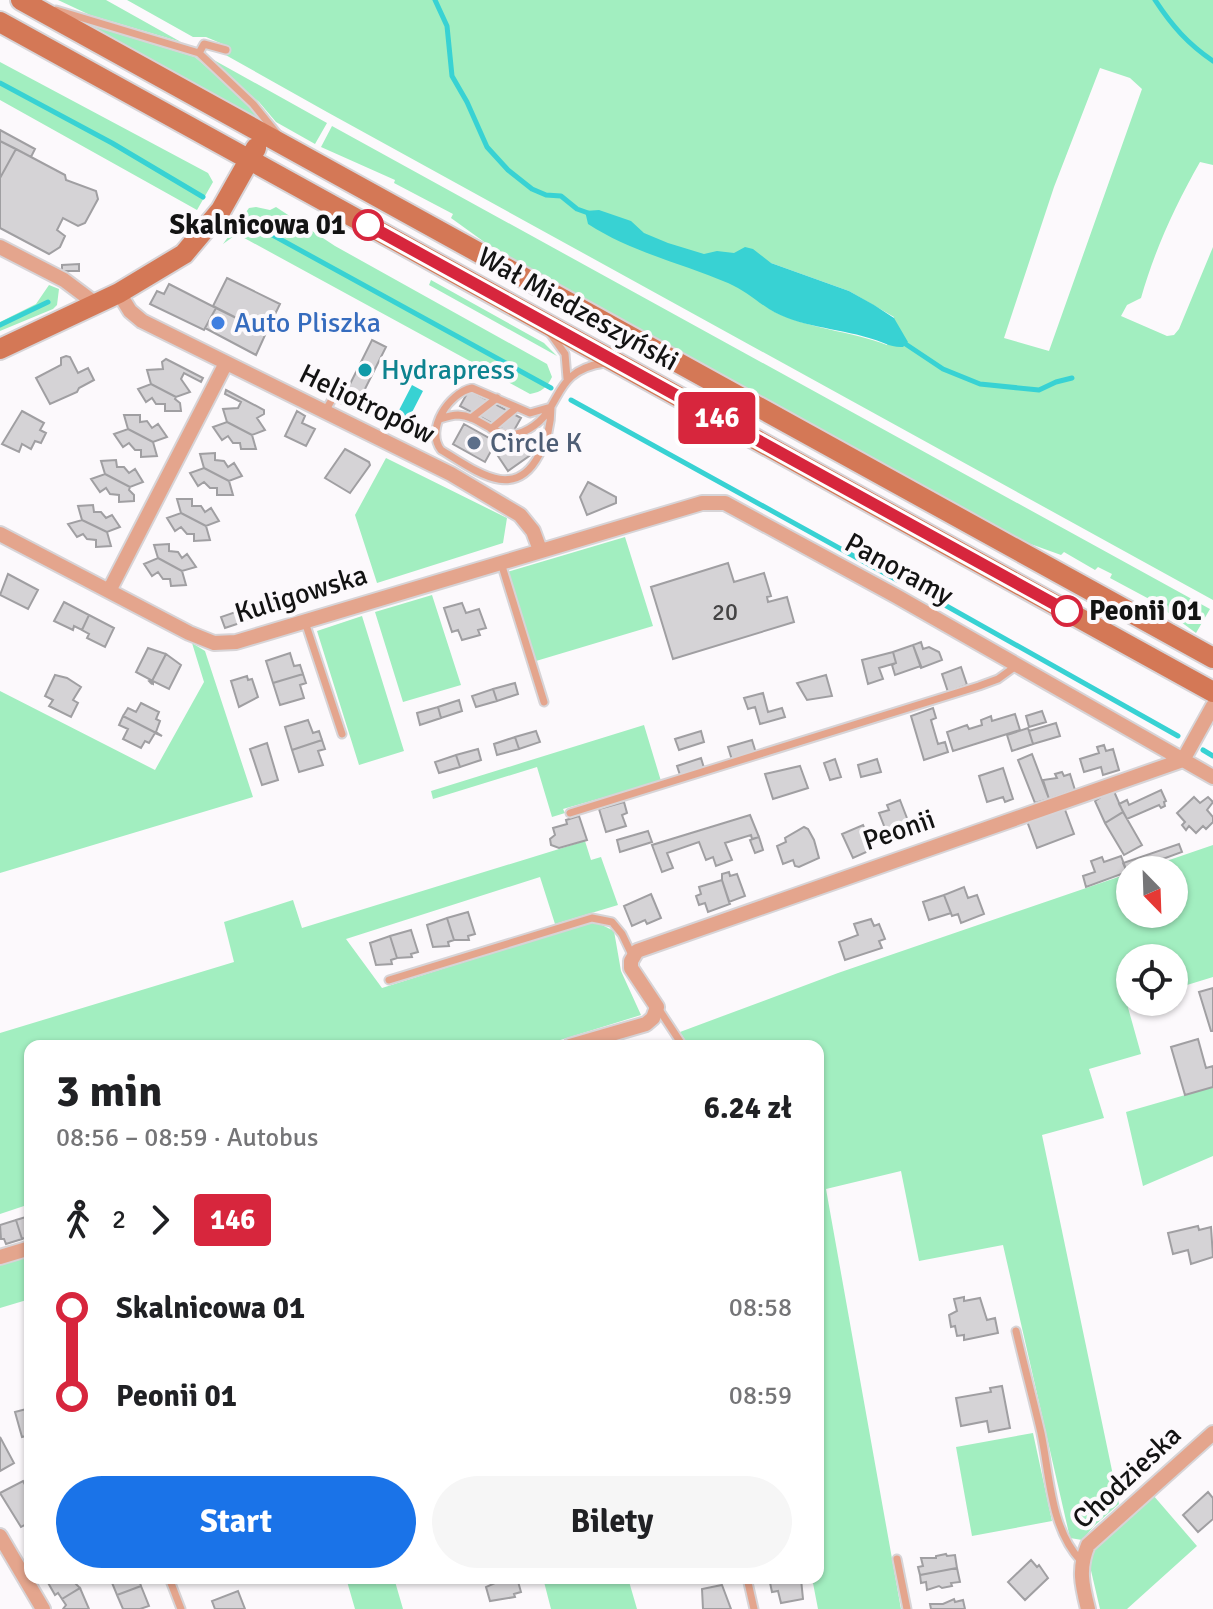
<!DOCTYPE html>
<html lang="pl">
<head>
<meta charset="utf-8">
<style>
	:root { --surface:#fff; --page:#f6f6f6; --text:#202124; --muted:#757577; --accent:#1a73e8 }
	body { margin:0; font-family:Signika,sans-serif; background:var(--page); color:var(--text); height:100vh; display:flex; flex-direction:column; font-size:30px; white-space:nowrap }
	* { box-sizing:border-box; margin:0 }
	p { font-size:26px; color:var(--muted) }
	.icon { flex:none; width:44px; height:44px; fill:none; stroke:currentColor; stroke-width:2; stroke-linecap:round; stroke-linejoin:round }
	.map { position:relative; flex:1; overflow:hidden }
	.sheet { position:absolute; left:24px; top:1040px; width:800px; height:544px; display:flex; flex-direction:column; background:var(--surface); border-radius:16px; box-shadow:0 2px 6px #0004 }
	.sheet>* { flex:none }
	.badge { padding:0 16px; border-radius:6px; font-size:28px; line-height:52px }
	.needle { width:52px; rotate:157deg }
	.controls { position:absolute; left:1116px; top:856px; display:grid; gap:16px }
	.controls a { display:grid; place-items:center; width:72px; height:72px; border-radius:50%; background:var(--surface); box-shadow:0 2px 6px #0004; font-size:40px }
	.map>.badge { position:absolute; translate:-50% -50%; box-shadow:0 0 0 4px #fff }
	.legs { display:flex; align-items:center; gap:12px; height:88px; padding:0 32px; font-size:26px }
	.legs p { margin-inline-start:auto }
	.summary { display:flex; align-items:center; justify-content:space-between; height:136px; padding:0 32px }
	h1 { font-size:44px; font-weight:700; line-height:60px }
	.action { display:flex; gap:16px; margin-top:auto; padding:16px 32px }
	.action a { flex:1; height:92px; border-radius:48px; background:var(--accent); color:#fff; font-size:32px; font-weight:700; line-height:92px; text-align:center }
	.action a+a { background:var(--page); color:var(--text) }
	ul { padding:0 32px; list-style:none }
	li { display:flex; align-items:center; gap:28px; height:88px; font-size:30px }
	li i { display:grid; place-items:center; width:12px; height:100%; margin:0 10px; background:currentColor }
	li i::after { content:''; width:20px; height:20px; margin:-10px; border:6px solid; border-radius:50%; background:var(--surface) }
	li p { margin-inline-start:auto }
	li:first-child i { background:linear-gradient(#0000 50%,currentColor 0) }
	li:last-child i { background:linear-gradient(currentColor 50%,#0000 0) }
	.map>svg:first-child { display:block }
</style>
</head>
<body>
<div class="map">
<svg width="1213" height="1609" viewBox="0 0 1213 1609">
	<rect width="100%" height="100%" fill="#fcf9fc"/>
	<!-- green -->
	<path fill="#a2eec0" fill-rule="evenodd" d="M58 0H106L181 42 90 15Z
		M127 0H1213V165L1200 162C1175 206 1155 249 1141 298L1127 305 1121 316 1167 336 1174 335 1179 329 1213 247V600L327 112 222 53 225 45 206 37H193ZM1100 68 1130 78 1142 89 1049 351 1004 338 1054 187ZM771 263 849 291 894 317 887 345C851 331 808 329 773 311 763 306 755 292 748 283Z
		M86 24 195 57 249 104 262 122Z
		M212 59 327 123 315 144 276 122 259 102 227 76Z
		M0 62 208 173 213 182 197 210 0 100Z
		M332 126 1210 609 1196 633 1151 600 1110 578 1112 574 1098 567 1095 570 1064 552 1061 555 1025 542 501 254 451 218 453 214 394 183 395 180 321 147Z
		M256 207 270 210 276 207 335 246 547 364 552 377C547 387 542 392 530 394L237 234 223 244 249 208Z
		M431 280 544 343 557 356 429 285Z
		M49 285 59 289 57 305 53 309 0 331V322L36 304Z
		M386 458 507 518 503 543 377 583 355 515Z
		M625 537 653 626 536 661 507 572Z
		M432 595 461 685 403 702 375 612Z
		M362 616 404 751 359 765 317 631Z
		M192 643 205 651 253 797 0 873V691L155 770 204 682Z
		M644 725 661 781 563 809 565 813 552 817 537 767 433 799 431 791Z
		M585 841 591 860 601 857 618 905 555 924 540 877 346 939 382 988 594 921 614 931 621 971 641 1015 541 1046H30V1204L0 1214V1033L234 962 224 922 293 900 302 928Z
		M1213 845V977L1174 989V958H1130L1131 1002 1127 1004 1141 1054 1089 1069 1104 1118 1042 1135 1119 1504 1094 1526 1082 1540 1070 1538 1003 1245 919 1261 901 1171 826 1189 901 1609H818L812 1578H818V1046H689L680 1032 838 973 1130 873V914H1174V870H1140Z
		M1213 1087V1156L1143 1186 1126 1112Z
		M30 1254V1299L0 1308V1263Z
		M1033 1433 1052 1521 972 1536 956 1447Z
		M1153 1495 1197 1546 1127 1609H1100L1089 1562 1093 1552Z
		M346 1578H394L403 1609H355Z
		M543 1578H628L637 1609H551Z"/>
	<!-- water -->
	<path fill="#38d2d3" d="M599 210 631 221 644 233 668 243 704 254 717 251 734 253 745 247 753 249 771 263 849 291 874 305 894 318 908 342 903 347C891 348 881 341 869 338 837 328 798 327 769 309 755 300 744 290 728 283 681 263 631 252 588 224L585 211Z
		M412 385 423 391 407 422 396 416Z"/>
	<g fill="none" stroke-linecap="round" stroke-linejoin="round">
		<!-- stream -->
		<path stroke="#38d2d3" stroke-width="5" d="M435 0 447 26 452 76 467 102 487 147 508 170 532 189 546 195 561 196 577 209 591 214
			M1155 0C1172 26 1188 44 1213 61
			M0 83 112 143 203 197
			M247 221 551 388
			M0 325 48 302
			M901 341 943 369 980 384 1039 390 1056 382 1072 378
			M571 400 897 580
			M911 586 1178 736
			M1203 750 1213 756"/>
	</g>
	<!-- building -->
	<path fill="#d5d3d6" stroke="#a09fa2" stroke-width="2" d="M0 130 35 149 31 157 0 141Z
		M0 141 16 149 0 178Z
		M16 149 65 175 66 180 96 191 98 199 85 223 78 226 63 218 57 230 65 236 60 247 49 254 0 228V178Z
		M79 264V271H62V265Z
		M227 278 280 304 266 333 213 306Z
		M169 284 216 308 204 330 150 304 157 291 164 294Z
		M216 308 266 333 256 355 205 328Z
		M372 340 386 347 359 401 345 394Z
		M66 356 70 357 78 373 88 368 94 380 79 388 77 392 50 404 36 378 61 365V358Z
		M166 359 203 378 201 382 184 373 181 379 190 392 176 397 151 384 147 370 163 369 162 362Z
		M151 384 176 397 175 399 180 403 181 411H165V404H156L152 398 146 402 138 389Z
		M226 390 264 410V414L257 418 265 430 252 435 227 422 223 409 238 408 241 402 225 394Z
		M469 390 521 418 512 434 460 406Z
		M22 411 44 423 40 430 46 433 41 443 35 441 31 449 22 444 19 452 2 444Z
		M297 411 305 416 302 423 315 429 306 446 285 436Z
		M124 415H140V422L147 421 152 428 158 424 167 437 153 442 128 429Z
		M227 422 252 435 256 449H241L240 443H233L228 436 222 440 213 427Z
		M464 424 496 442 485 462 453 444Z
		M128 429 153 442 157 456 141 457V450H135L129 443 123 447 114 434Z
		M522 440 532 454 508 471 498 456Z
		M345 449 369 462 370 465 350 493 325 478Z
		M215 453V460L224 461 228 467 234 463 242 476 229 481 204 468 200 454Z
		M116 460 117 467H124L129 473 135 469 143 482 130 487 105 474 101 461Z
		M204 468 229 481 233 495H217V488H210L204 482 198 486 190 473Z
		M105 474 130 487 129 490 134 495V501L119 502V495L110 494 106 488 100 492 91 479Z
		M588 482 616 497V503L587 515 580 497Z
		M177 499H192V506H201L205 512 211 508 219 521 206 526 181 513Z
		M93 505 94 512H101L106 518 112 515 120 527 107 532 82 520 78 506Z
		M181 513 206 526 210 540 194 541V534H187L181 527 175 531 167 518Z
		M82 520 107 532 111 546 96 547V540L87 539 83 534 77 537 68 524Z
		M169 544V551L178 552 182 558 187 554 196 567 182 571 158 558 154 545Z
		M158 558 182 571 186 585 171 586 170 579H163L158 572 152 576 144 564Z
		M728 563 734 582 764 573 771 596 767 597 768 602 787 597 794 622 673 659 651 587Z
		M8 574 38 590 28 609 0 595Z
		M303 589 306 601 225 628 221 617Z
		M64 602 89 615 82 630 74 626 73 630 54 621Z
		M462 603 466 613 479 609 486 628 478 630 480 635 462 640 458 630 452 632 444 608Z
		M89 615 114 628 105 647 87 638 89 634 82 630Z
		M921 642 923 649 929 647 939 652 942 660 921 668 913 645Z
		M913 645 921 666 895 675 892 665 896 663 893 652Z
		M148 648 166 654 151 683 149 681 151 680 136 672Z
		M893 652 896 663 879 668 883 679 868 684 862 660Z
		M290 653 294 666 300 665 303 674 273 683 266 661Z
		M166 654 181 665 169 689 153 681V684L151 683Z
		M961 667 967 685 948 692 942 674Z
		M303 674 306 683 300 685 304 698 280 705 273 683Z
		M55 675 67 678 81 687 73 700 78 703 71 717 49 706 53 700 45 696Z
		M826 675 832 696 807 700 797 683Z
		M247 676 248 680 252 679 258 697 239 707 231 681Z
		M515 683 518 694 497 701 493 689Z
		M493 689 497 701 476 707 472 696Z
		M763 693 768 712 782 708 785 717 760 724 755 707 748 709 744 698Z
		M459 700 462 711 441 718 438 707Z
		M141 703 159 712 156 719 160 721 156 732 162 736 123 716 128 708 136 712Z
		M438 707 441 718 420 725 417 713Z
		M933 708 936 718 931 720 938 744 945 742 948 752 924 760 911 716Z
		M1042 711 1046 722 1029 727 1026 716Z
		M1015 714 1020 730 953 751 947 732 967 725 969 729 982 725 981 720 991 716 992 721Z
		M123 716 162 736 155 733 149 743 145 741 141 748 123 739 128 729 119 725Z
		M308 720 313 733 319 731 322 740 292 750 285 727Z
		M1056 723 1060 736 1033 744 1029 731Z
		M1028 728 1033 744 1012 751 1007 735Z
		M536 731 540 742 519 749 515 737Z
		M701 731 704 742 679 750 675 739Z
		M515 737 519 749 497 755 494 744Z
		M322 740 325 749 318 751 323 765 299 772 292 750Z
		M752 740 756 753 732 760 728 747Z
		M267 743 278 780 262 785 250 749Z
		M1104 745 1106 751 1113 749 1119 770 1103 775 1101 767 1084 772 1080 759 1099 753 1097 747Z
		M478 749 481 760 460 767 456 755Z
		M1032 754 1049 799 1035 803 1018 760Z
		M456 755 460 767 439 773 435 762Z
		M701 758 704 768 680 775 677 766Z
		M835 759 841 777 830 780 824 763Z
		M877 759 881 772 861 777 858 765Z
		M800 766 808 788 773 799 765 774Z
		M1003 768 1013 799 1005 802 1003 797 987 802 979 776Z
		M1062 772 1064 776 1070 774 1075 790 1049 799 1043 780 1057 778 1055 774Z
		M1113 789 1123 812 1105 823 1095 801Z
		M1161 790 1166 801 1164 802 1165 806 1161 808 1159 805 1127 819 1119 804 1127 800 1129 805Z
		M1194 797 1200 803 1208 797 1213 802 1207 810 1213 817V822L1206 829 1203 826 1196 833 1189 826 1186 830 1182 825 1185 822 1177 813Z
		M900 800 910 826 904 829 906 835 890 841 879 813 889 810 887 805Z
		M624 802 627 813 622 815 626 826 606 832 599 809Z
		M1064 807 1074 834 1037 848 1027 821Z
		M1123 812 1142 845 1124 855 1105 823Z
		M750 815 759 837 752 839 751 835 725 843 732 860 716 866 713 857 706 860 699 842 667 853 673 868 662 872 652 845Z
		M579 816 587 840 559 848 551 845 550 839 555 835 553 828 567 824 566 820Z
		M863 825 873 849 853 858 842 834Z
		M804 827 808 829 814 840 819 858 799 867 795 866 793 860 783 864 777 846 786 842 785 838Z
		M648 831 652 842 620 852 617 840Z
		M759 837 763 850 755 853 750 840Z
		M1179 844 1182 852 1127 872 1123 863Z
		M1121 856 1127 872 1086 887 1083 876 1095 872 1091 861 1102 857 1104 862Z
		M729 872 730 876 737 874 745 896 729 902 722 880V874Z
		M722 880 730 904 708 912 705 903 699 905 696 896 701 894 699 887Z
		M964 887 968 898 977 895 984 914 961 923 958 914 952 916 944 895Z
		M651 894 661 918 647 924 645 920 632 926 624 906Z
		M944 895 951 913 929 920 923 902Z
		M468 912 475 934 468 936 469 940H454L447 918Z
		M447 918 454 940 448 942 449 946 433 947 427 925Z
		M871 919 874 926 879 924 885 939 879 941 882 948 845 960 839 942 858 935 854 924Z
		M411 930 418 952 411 954 412 957 397 958 390 936Z
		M390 936 397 958 391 960 392 964 376 965 370 943Z
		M1213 988V1031H1211L1199 992Z
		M1198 1039 1206 1068 1213 1066V1087L1185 1095 1171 1047Z
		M29 1216 30 1236 22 1239 16 1220Z
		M16 1220 22 1239 6 1244 4 1239H1L0 1225Z
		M1198 1226 1199 1230 1211 1227 1213 1257 1191 1264 1188 1250 1173 1254 1168 1233Z
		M964 1297V1301L980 1298 987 1320 995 1318 998 1333 964 1340V1335L957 1336 955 1326 951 1327 949 1315 957 1311 954 1299Z
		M1002 1386 1010 1428 989 1432 987 1421 961 1426 956 1398 991 1392 990 1388Z
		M30 1408V1435L22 1437 15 1412Z
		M0 1437 14 1463 0 1471Z
		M23 1481 30 1494V1522L21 1527 0 1493Z
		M1208 1492 1213 1498V1519L1198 1532 1183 1515Z
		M946 1554 947 1556 955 1555 957 1568 920 1575 918 1567 923 1566 921 1558H936V1556Z
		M1031 1560 1037 1567 1039 1565 1048 1578 1025 1600 1008 1582Z
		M957 1568 960 1582 951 1583 952 1586 942 1588 939 1586 927 1590 926 1582 921 1583 920 1575Z
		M51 1578H70L80 1588 62 1599 58 1593 55 1595 47 1581Z
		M110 1578H138L141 1586 117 1595Z
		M506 1578H517L521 1592 514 1594 515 1597 490 1601 486 1587Z
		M769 1578 801 1579 803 1599 781 1603 778 1591 772 1592Z
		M722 1585 731 1609H703L702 1589Z
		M141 1586 149 1606 140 1609H123L117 1595Z
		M80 1588 89 1609H63L66 1605 62 1599Z
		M238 1591 245 1609H215L212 1601Z
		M954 1599 955 1602 963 1600 965 1609H931L930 1604H943Z"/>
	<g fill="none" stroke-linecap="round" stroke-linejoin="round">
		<defs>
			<path id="lane" d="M56 10 199 53
				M226 50 204 44 199 53 253 104 278 135
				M550 333 565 354 567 378
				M472 388 530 413 551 407C551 425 548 439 539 455 514 503 475 470 441 450 425 429 449 393 472 388Z
				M324 413 334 396C367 408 399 425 433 433
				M471 418 497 398
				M440 419C446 417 452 415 458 415 483 416 497 443 523 432 566 413 547 371 605 363
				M491 429 516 408
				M501 563 544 702
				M305 622 342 734
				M570 813 979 686 998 679 1016 666
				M389 980 592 918 612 922 622 934 633 957
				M658 1008 683 1046
				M1016 1331C1024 1365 1033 1399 1041 1433 1050 1476 1050 1528 1081 1561
				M897 1559 907 1609
				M169 1578 181 1609
				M747 1578 754 1609"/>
			<path id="street" d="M0 247 64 280 96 304
				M119 293 130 311 142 321 451 474 520 515 533 531 540 550
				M0 534 189 633 214 643 236 642 702 503H725L896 596 1213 777
				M109 591 226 363
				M570 1046 646 1024 653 1018 657 1007 631 968V961L637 951 1183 760 1213 706
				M0 1257 30 1248
				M0 1536 43 1609
				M1088 1609C1082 1585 1078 1568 1088 1545L1213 1433"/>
			<path id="secondary" d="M21 0 1213 658
				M0 22 1213 692
				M0 349 119 293 184 254 221 210 256 148"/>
		</defs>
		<!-- lane casing -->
		<use href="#lane" stroke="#d7d4d7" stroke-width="11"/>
		<!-- street casing -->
		<use href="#street" stroke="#d7d4d7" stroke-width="18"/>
		<!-- secondary casing -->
		<use href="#secondary" stroke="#d7d4d7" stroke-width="24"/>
		<!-- lane -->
		<use href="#lane" stroke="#e4a58d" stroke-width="7"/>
		<!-- street -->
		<use href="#street" stroke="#e4a58d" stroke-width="14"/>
		<!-- secondary -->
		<use href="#secondary" stroke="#d47856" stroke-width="20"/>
	</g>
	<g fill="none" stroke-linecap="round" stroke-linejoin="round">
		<defs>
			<path id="line-1" d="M368 225 1067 611"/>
		</defs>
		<!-- line-1 casing -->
		<use href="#line-1" stroke="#fff" stroke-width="18"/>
		<!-- line-1 -->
		<use href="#line-1" stroke="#d7263d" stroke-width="12"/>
	</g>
	<!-- markers -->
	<g fill="#fff" stroke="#d7263d" stroke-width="4">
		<circle cx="368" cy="225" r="14"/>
		<circle cx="1067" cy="611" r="14"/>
	</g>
	<circle fill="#3f7fe0" stroke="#fcf9fc" stroke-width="3" cx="218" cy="323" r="8"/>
	<circle fill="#0f9aa8" stroke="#fcf9fc" stroke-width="3" cx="365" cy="370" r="8"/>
	<circle fill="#5c6f8a" stroke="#fcf9fc" stroke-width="3" cx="474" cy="443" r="8"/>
	<g text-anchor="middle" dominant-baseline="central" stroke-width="8" stroke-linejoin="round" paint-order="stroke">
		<!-- number labels -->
		<g font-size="24" fill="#444344">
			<text x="725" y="612">20</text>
		</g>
		<!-- stop labels -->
		<g font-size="28" font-weight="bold" fill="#131313" stroke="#fcf9fc" text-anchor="end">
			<text x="346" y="225">Skalnicowa 01</text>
			<text x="1089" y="611" text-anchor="start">Peonii 01</text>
		</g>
		<!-- street labels -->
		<g font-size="28" fill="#131313" stroke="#fcf9fc">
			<text transform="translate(578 309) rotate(29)">Wał Miedzeszyński</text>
			<text transform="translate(367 404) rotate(26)">Heliotropów</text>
			<text transform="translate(899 569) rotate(29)">Panoramy</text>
			<text transform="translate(301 594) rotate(-17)">Kuligowska</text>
			<text transform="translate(899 830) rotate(-19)">Peonii</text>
			<text transform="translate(1127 1477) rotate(-43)">Chodzieska</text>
		</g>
		<!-- shop labels -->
		<g font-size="28" fill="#366cbe" stroke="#fcf9fc" text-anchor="start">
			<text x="234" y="323">Auto Pliszka</text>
		</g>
		<!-- culture labels -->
		<g font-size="28" fill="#0d838f" stroke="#fcf9fc" text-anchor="start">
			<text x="381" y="370">Hydrapress</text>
		</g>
		<!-- service labels -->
		<g font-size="28" fill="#4e5e75" stroke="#fcf9fc" text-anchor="start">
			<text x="490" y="443">Circle K</text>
		</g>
	</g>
</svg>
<div class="controls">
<a><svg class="needle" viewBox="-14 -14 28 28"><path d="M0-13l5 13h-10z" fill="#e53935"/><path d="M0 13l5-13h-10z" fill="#757577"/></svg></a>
<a><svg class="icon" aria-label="locate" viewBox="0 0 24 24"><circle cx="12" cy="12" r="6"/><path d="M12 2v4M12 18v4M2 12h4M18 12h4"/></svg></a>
</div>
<b class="badge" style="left:717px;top:418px;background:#d7263d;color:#fff">146</b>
<section class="sheet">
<div class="summary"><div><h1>3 min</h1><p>08:56 – 08:59 · Autobus</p></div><b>6.24 zł</b></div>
<div class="legs"><svg class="icon" aria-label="walk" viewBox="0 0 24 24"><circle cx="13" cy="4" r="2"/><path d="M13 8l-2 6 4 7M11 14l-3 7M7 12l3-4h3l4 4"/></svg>2<svg class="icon" aria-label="forward" viewBox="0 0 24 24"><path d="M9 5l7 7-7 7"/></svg><b class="badge" style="background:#d7263d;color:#fff">146</b></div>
<ul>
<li><i style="color:#d7263d"></i><b>Skalnicowa 01</b><p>08:58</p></li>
<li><i style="color:#d7263d"></i><b>Peonii 01</b><p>08:59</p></li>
</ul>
<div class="action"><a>Start</a><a>Bilety</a></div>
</section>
</div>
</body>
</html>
